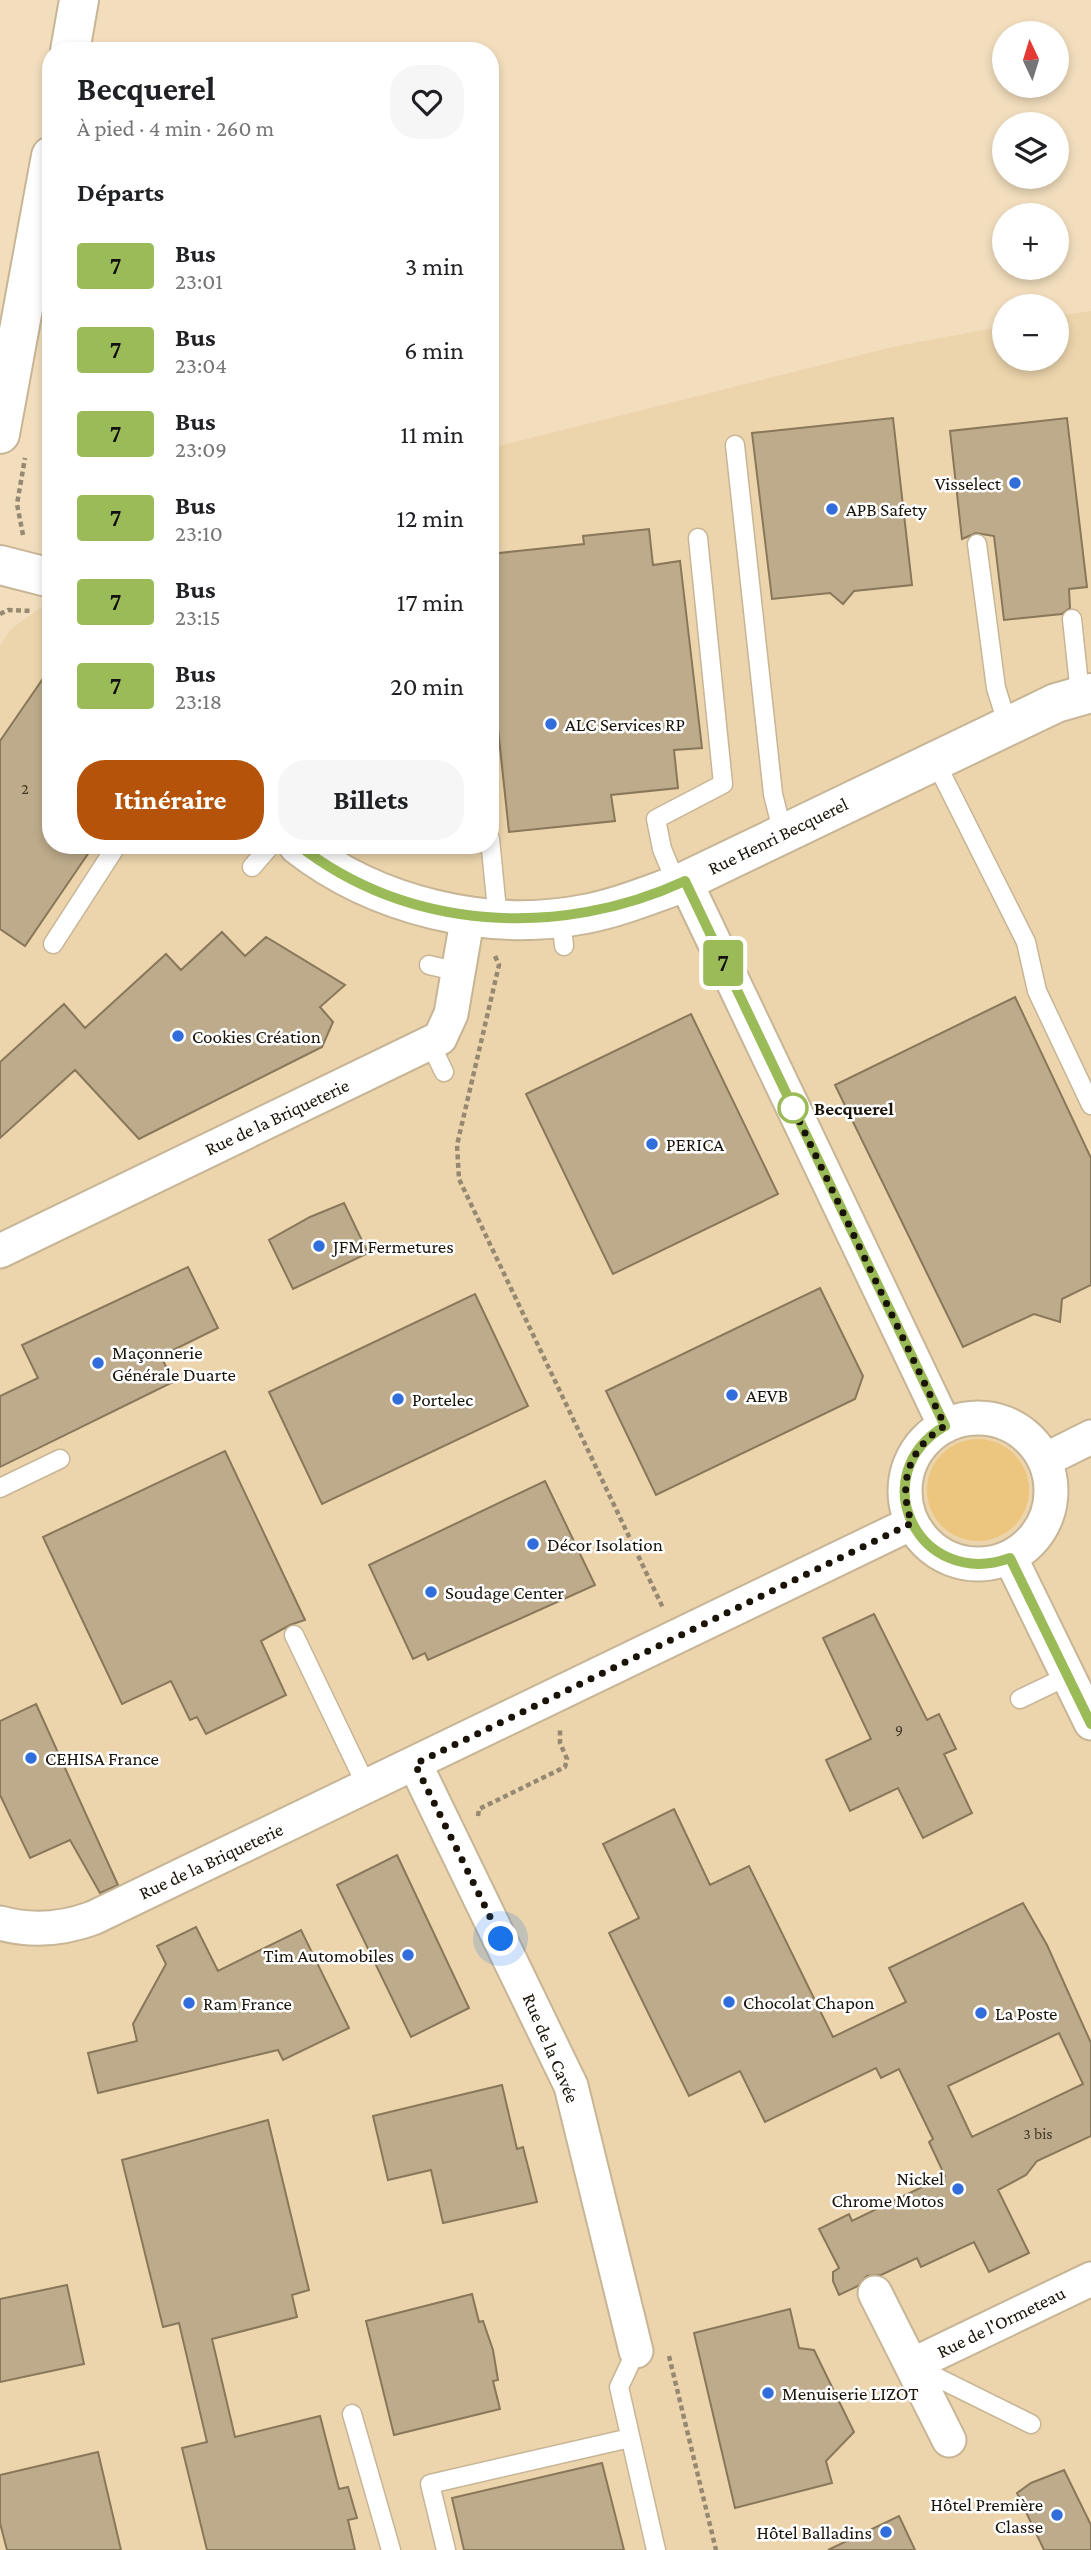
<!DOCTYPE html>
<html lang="fr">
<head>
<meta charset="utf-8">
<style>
	:root { --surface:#fff; --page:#f6f6f6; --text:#202124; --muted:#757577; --accent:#b45309 }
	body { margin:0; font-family:"Crimson Pro",serif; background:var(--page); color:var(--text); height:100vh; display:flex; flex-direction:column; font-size:26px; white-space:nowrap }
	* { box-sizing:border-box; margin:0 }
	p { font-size:23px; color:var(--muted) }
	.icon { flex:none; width:38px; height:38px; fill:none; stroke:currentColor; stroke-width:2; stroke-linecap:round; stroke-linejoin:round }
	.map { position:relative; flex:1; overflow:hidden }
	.drawer { position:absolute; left:42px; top:42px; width:457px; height:812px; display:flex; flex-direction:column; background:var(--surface); border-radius:28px; box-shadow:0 4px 10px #0003 }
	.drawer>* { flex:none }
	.badge { padding:0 14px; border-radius:5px; font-size:24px; line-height:46px }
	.needle { width:46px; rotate:356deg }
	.tools { position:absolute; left:992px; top:21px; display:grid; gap:14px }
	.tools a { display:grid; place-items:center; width:77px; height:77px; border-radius:50%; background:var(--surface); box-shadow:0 4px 10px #0003; font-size:35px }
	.you { position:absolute; width:35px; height:35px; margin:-18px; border:5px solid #fff; border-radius:50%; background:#1a73e8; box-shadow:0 0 0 10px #1a73e833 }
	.map>.badge { position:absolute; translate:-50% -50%; box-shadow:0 0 0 4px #fff }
	h2 { padding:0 35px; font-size:26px; line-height:63px }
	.round { display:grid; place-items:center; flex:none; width:74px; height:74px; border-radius:28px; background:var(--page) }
	.head { display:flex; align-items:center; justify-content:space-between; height:119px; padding:0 35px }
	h1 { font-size:33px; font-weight:700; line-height:52px }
	.primary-button { display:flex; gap:14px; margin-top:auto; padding:14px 35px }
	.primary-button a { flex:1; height:80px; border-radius:28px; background:var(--accent); color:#fff; font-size:28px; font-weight:700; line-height:80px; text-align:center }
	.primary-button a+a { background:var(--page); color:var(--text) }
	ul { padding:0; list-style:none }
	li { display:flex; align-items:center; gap:21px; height:84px; padding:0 35px }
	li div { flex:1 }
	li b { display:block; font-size:26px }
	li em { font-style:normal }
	li .badge { min-width:77px; font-weight:700; text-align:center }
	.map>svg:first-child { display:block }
</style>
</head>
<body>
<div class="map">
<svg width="1091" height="2550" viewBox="0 0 1091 2550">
	<rect width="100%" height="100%" fill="#f2debd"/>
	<!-- built -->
	<path fill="#ecd5ad" d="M1091 311V2550H0V646L10 630 51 600V845H490V448L892 347 1004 326V359H1057V316Z"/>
	<!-- green -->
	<path fill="#ecc57f" d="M927 1490a51 51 0 1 1 102 0a51 51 0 1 1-102 0Z"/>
	<!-- building -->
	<path fill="#beab8b" stroke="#897759" stroke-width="2" fill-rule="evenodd" d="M893 418 912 585 854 591 843 604 830 593 772 599 752 433Z
		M1067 418 1087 587 1069 589 1070 608 1062 614 1004 620 994 536 976 533 962 539 950 431Z
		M649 529 653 565 680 561 702 748 674 750 678 788 611 795 615 821 509 832 490 654V554L584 544 583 536Z
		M51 667V845H94L25 946 0 929V741Z
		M222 932 245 956 266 937 345 985 320 1007 333 1022 322 1047 139 1139 75 1070 0 1138V1062L64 1004 85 1028 166 954 181 970Z
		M1015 997 1091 1158V1285L1062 1299 1060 1322 1034 1314 963 1347 835 1085Z
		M691 1014 778 1194 613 1274 526 1094Z
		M344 1203 368 1253 293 1289 269 1240 310 1217Z
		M188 1267 218 1328 161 1356 173 1382 0 1467V1396L38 1378 22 1345Z
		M820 1288 863 1376 855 1399 656 1495 606 1391Z
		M475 1294 528 1406 322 1504 269 1392Z
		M225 1451 305 1620 290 1625 261 1641 286 1695 206 1734 197 1717 190 1720 171 1681 122 1704 43 1537Z
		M545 1481 595 1585 428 1660 425 1653 413 1659 369 1565Z
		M874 1614 927 1720 939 1714 956 1749 944 1754 972 1813 923 1838 898 1788 850 1811 826 1760 871 1739 823 1638Z
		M36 1704 118 1885 100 1893 70 1840 30 1858 0 1795V1721Z
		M674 1809 710 1885 749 1866 833 2037 906 2002 889 1968 1023 1903 1047 1945 1091 2043V2136L1037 2161 1026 2175 998 2190 1029 2253 989 2272 974 2242 921 2267 917 2258 881 2275 867 2276 858 2286 839 2295 833 2281V2272L839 2268 819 2229 849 2214 852 2221 945 2176 929 2142 933 2139 899 2069 881 2078 876 2068 765 2122 740 2071 689 2096 609 1933 639 1918 603 1844ZM1059 2033 1083 2084 972 2137 948 2086Z
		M397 1855 469 2008 411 2037 337 1885Z
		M196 1927 218 1971 301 1930 349 2028 283 2060 278 2050 98 2093 88 2053 137 2041 133 2024 166 1964 157 1946Z
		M502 2085 517 2149 523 2147 537 2202 443 2223 431 2170 388 2180 373 2116Z
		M268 2120 309 2290 292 2295 297 2317 212 2339 235 2437 320 2416 339 2489 348 2487 357 2518 348 2520 355 2550H207L182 2448 207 2442 179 2323 163 2327 122 2160Z
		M67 2285 84 2364 0 2382V2299Z
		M472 2294 479 2322 483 2321 493 2350 498 2380 493 2381 500 2409 394 2435 366 2321Z
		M790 2309 799 2348 814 2350 854 2432 826 2461 832 2483 735 2508 694 2333Z
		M98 2452 121 2550H7L0 2523V2475Z
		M602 2463 624 2550H464L452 2498Z
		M1064 2470 1091 2525V2550H1044L1017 2493 1031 2483Z
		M899 2516 915 2550H828Z"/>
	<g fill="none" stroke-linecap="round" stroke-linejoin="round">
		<defs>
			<path id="lane" d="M735 445 773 794 783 834
				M977 544 996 688 1008 726
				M1072 619 1080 694
				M935 761 1026 942 1037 991 1091 1105
				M490 839 498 920
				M252 867 271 845
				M677 885 662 849 656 819 723 784 698 538
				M561 917 564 946
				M53 944 117 845
				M429 965 459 972
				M431 1045 444 1072
				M0 1488 60 1459
				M294 1635 367 1787
				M1020 1699 1068 1676
				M636 2351 619 2387 656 2550
				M918 2368 1031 2424
				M352 2414 391 2550
				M446 2550 430 2484 630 2438"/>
			<path id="street" d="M685 881 945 1426
				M0 1251 440 1038 451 1014 468 915
				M905 1491a73 73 0 1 1 146 0a73 73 0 1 1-146 0Z
				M1045 1460 1091 1437
				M1010 1557 1091 1723
				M415 1764 571 2086 636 2351
				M0 1923C32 1932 63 1929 93 1918L912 1523
				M875 2293 949 2440
				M912 2365 1091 2279"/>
			<path id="secondary" d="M70 51 79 0
				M0 434 51 156
				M0 565 51 578
				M298 845C376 906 488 933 585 914 617 908 646 896 677 885L1056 703 1091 693"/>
		</defs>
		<!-- lane casing -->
		<use href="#lane" stroke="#c7b595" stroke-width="21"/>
		<!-- street casing -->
		<use href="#street" stroke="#c7b595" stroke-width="37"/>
		<!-- secondary casing -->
		<use href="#secondary" stroke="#c7b595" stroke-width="42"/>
		<!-- path -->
		<path stroke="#978971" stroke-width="4.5" stroke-dasharray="5 3.5" stroke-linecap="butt" d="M23 535 17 504 25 458
			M0 614 8 610 33 611
			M495 956 499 965 457 1145 459 1179 663 1608
			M478 1816 479 1809 565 1767 567 1759 560 1743V1727
			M669 2356 716 2550"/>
		<!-- lane -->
		<use href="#lane" stroke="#fff" stroke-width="18"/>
		<!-- street -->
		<use href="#street" stroke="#fff" stroke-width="33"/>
		<!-- secondary -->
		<use href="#secondary" stroke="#fff" stroke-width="38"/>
	</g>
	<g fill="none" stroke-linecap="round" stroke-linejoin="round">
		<defs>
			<path id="line" d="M298 845C409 931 559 939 685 881L945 1426C862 1475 919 1591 1010 1558L1091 1724"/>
		</defs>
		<!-- line casing -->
		<use href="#line" stroke="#fff" stroke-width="16"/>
		<!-- line -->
		<use href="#line" stroke="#9bbb59" stroke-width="10"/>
		<!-- walk -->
		<path stroke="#1a1308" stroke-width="7" stroke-dasharray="0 12.6" d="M501 1939 415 1764 912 1523C897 1484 909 1447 945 1426L793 1108"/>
	</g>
	<!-- markers -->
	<g fill="#316edc" stroke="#fff" stroke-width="2.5">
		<circle cx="1015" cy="483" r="7"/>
		<circle cx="832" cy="509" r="7"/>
		<circle cx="551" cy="724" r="7"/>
		<circle cx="178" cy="1036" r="7"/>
		<circle cx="652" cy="1144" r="7"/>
		<circle cx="319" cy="1246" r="7"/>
		<circle cx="98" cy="1363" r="7"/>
		<circle cx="732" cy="1395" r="7"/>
		<circle cx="398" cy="1399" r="7"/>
		<circle cx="533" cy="1544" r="7"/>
		<circle cx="431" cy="1592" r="7"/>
		<circle cx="31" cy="1758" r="7"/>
		<circle cx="408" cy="1955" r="7"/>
		<circle cx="729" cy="2002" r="7"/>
		<circle cx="189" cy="2003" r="7"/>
		<circle cx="981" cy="2013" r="7"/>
		<circle cx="958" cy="2189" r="7"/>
		<circle cx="768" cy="2393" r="7"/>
		<circle cx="1057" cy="2515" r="7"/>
		<circle cx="886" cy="2532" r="7"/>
	</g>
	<circle fill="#fff" stroke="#9bbb59" stroke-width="3.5" cx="793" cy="1108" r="14"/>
	<g text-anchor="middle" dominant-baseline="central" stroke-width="5" stroke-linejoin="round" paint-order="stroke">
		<!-- number labels -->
		<g font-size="16" fill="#433929">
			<text x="25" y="788">2</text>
			<text x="899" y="1729">9</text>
			<text x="1038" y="2133">3 bis</text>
		</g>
		<!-- poi labels -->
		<g font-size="19" fill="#1a1308" stroke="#fff" text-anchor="start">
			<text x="1001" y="483" text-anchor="end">Visselect</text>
			<text x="846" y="509">APB Safety</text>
			<text x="565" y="724">ALC Services RP</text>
			<text x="192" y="1036">Cookies Création</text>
			<text x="666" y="1144">PERICA</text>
			<text x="333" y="1246">JFM Fermetures</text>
			<text x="112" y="1352">Maçonnerie<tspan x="112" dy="22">Générale Duarte</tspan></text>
			<text x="746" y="1395">AEVB</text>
			<text x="412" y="1399">Portelec</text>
			<text x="547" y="1544">Décor Isolation</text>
			<text x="445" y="1592">Soudage Center</text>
			<text x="45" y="1758">CEHISA France</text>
			<text x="394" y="1955" text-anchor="end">Tim Automobiles</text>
			<text x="743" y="2002">Chocolat Chapon</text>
			<text x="203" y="2003">Ram France</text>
			<text x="995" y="2013">La Poste</text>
			<text x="944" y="2178" text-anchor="end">Nickel<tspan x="944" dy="22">Chrome Motos</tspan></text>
			<text x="782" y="2393">Menuiserie LIZOT</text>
			<text x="1043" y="2504" text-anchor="end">Hôtel Première<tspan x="1043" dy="22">Classe</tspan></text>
			<text x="872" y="2532" text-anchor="end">Hôtel Balladins</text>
		</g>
		<!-- street labels -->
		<g font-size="19" fill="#1a1308" stroke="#fff">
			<text transform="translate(778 836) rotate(-26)">Rue Henri Becquerel</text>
			<text transform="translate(277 1117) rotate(-25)">Rue de la Briqueterie</text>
			<text transform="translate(211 1861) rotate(-25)">Rue de la Briqueterie</text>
			<text transform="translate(551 2048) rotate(67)">Rue de la Cavée</text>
			<text transform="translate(1001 2322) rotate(-26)">Rue de l'Ormeteau</text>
		</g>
		<!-- stop labels -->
		<g font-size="19" font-weight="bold" fill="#1a1308" stroke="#fff" text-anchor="start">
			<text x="814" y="1108">Becquerel</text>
		</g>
	</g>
</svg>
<div class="tools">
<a><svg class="needle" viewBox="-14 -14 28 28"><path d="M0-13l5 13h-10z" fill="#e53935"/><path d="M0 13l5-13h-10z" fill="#757577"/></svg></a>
<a><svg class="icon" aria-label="layers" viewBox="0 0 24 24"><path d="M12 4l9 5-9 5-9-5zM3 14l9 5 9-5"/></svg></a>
<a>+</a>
<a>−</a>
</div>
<div class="you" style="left:501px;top:1939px"></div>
<b class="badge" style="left:723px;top:963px;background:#9bbb59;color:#111">7</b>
<section class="drawer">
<div class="head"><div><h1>Becquerel</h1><p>À pied · 4 min · 260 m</p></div><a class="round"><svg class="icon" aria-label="heart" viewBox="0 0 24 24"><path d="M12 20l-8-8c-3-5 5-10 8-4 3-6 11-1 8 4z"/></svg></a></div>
<h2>Départs</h2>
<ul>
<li><span class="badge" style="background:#9bbb59;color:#111">7</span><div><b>Bus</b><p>23:01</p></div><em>3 min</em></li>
<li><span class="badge" style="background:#9bbb59;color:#111">7</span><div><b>Bus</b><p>23:04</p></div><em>6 min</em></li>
<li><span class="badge" style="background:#9bbb59;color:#111">7</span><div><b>Bus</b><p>23:09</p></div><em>11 min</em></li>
<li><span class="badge" style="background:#9bbb59;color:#111">7</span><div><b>Bus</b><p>23:10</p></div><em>12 min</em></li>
<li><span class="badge" style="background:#9bbb59;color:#111">7</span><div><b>Bus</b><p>23:15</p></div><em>17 min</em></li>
<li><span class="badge" style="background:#9bbb59;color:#111">7</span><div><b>Bus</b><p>23:18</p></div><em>20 min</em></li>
</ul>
<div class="primary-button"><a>Itinéraire</a><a>Billets</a></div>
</section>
</div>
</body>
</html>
